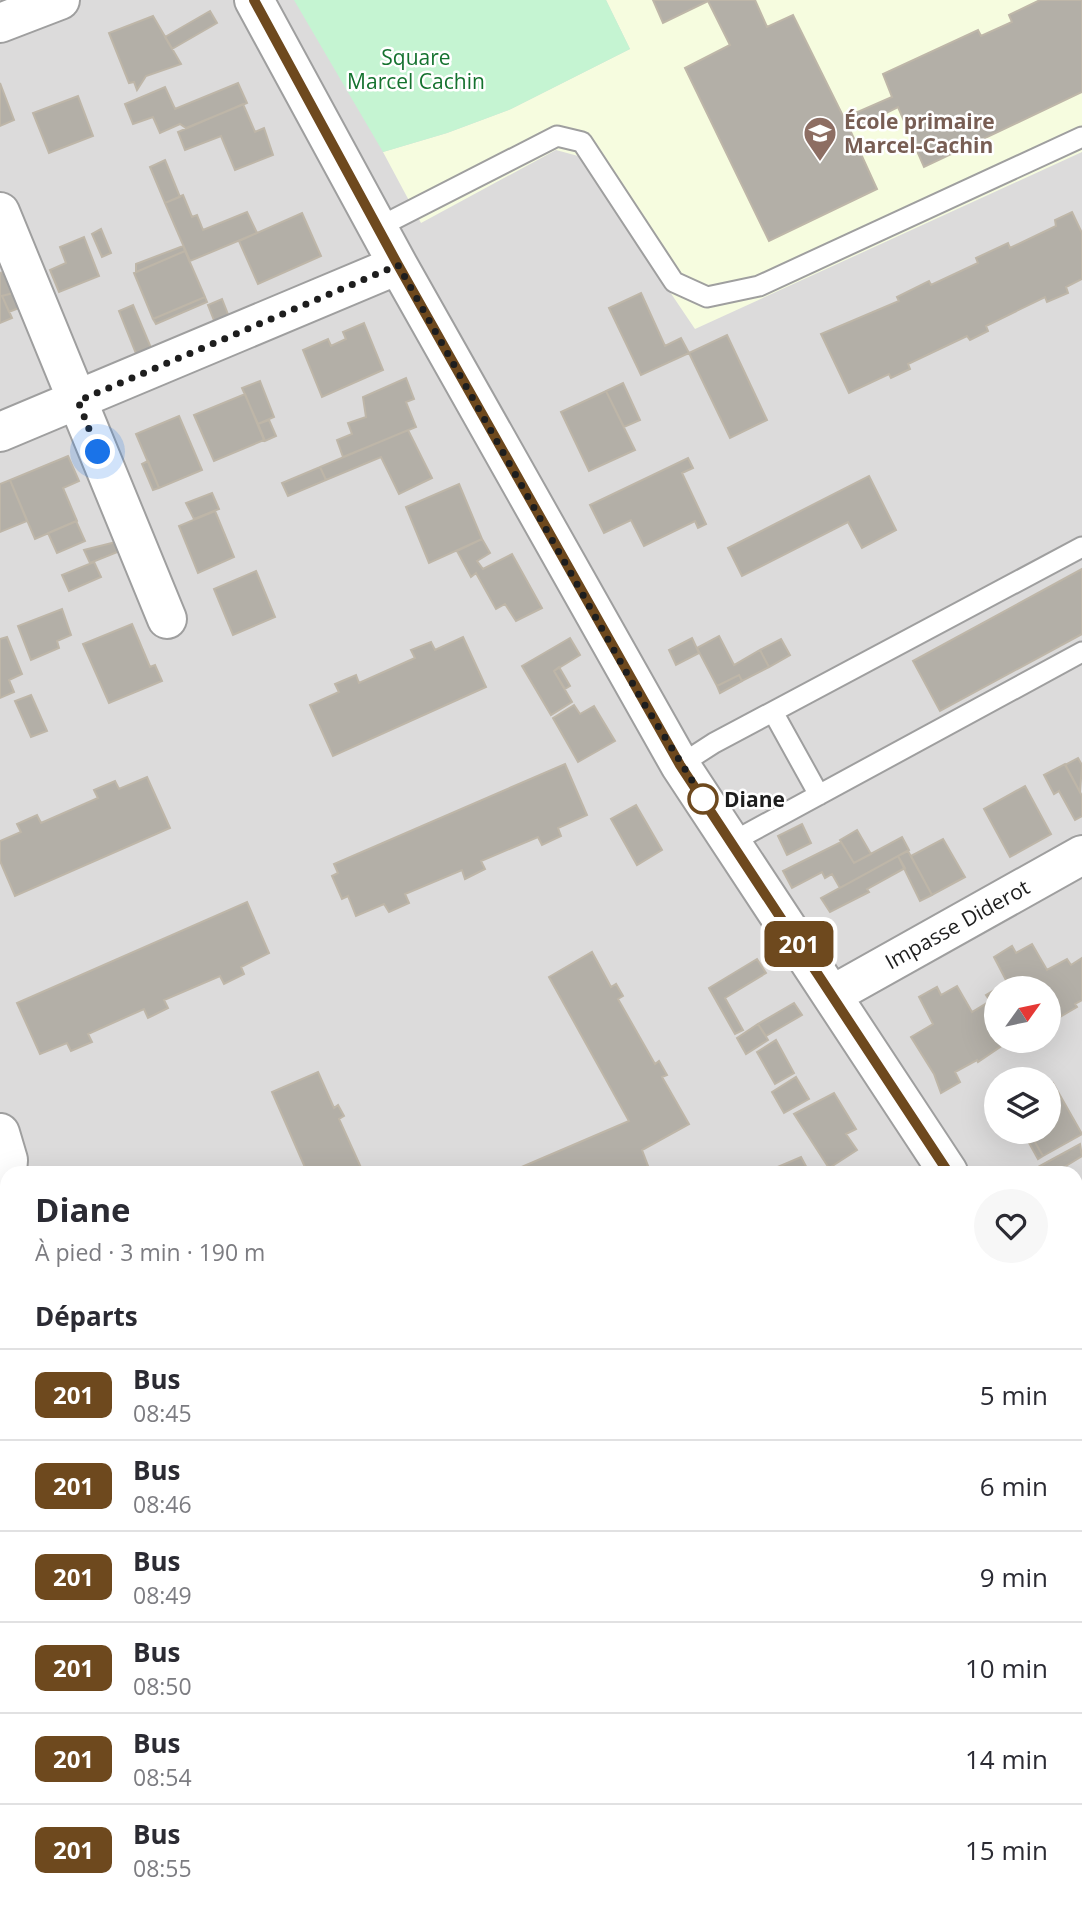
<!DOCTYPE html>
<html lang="fr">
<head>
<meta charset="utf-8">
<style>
	:root { --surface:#fff; --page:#f7f7f7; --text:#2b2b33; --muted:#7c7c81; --line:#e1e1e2 }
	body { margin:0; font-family:"Open Sans",sans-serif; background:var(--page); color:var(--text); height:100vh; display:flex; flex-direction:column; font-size:26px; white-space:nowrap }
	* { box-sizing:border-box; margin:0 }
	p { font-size:23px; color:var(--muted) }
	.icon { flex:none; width:38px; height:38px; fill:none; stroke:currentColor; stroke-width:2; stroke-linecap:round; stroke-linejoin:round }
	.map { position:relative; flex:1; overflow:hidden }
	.sheet { position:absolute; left:0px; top:1166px; width:1083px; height:744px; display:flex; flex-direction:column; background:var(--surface); border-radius:21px 21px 0 0; box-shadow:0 7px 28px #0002 }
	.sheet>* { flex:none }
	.badge { padding:0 14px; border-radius:10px; font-size:24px; line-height:46px }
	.needle { width:46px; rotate:57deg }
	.fabs { position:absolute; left:984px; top:976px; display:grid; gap:14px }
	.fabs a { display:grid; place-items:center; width:77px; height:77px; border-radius:50%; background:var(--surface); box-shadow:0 7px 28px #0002; font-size:35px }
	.you { position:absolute; width:35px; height:35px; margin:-18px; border:5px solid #fff; border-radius:50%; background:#1a73e8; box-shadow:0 0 0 10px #1a73e833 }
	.map>.badge { position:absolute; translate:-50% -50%; box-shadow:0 0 0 4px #fff }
	h2 { padding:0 35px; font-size:26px; line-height:63px }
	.round { display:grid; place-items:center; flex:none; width:74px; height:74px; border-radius:37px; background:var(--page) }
	.overview { display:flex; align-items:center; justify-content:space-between; height:119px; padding:0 35px }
	h1 { font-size:33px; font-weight:700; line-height:52px }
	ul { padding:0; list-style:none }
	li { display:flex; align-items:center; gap:21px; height:91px; padding:0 35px; border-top:2px solid var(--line) }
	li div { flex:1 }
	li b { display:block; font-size:26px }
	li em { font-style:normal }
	li .badge { min-width:77px; font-weight:700; text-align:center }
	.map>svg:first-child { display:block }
</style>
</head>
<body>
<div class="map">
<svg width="1082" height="1909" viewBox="0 0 1082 1909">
	<rect width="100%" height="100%" fill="#eeece4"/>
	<!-- residential -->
	<path fill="#dcdbdb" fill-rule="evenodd" d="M0 0H1082V1909H186L184 1902H1076V1172H7V1454L0 1437ZM996 989H1048V1041H996ZM996 1080H1048V1132H996Z"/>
	<!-- education -->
	<path fill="#f6fcdf" d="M606 0H1082V152L695 329 578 156 556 150 421 223 383 152 447 133 511 109 630 49Z"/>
	<!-- park -->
	<path fill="#c5f4d2" d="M294 0H606L630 49 511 109 447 133 383 152Z"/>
	<!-- water -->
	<path fill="#a9c4d7" d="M0 1437 7 1454V1902H184L186 1909H0Z"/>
	<!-- building -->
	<path fill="#b3afa7" stroke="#beb6a8" stroke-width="2" d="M653 0H755L767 27 793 15 844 118 892 97 883 74 978 30 981 36 1012 22 1009 15 1040 0H1082V92L924 167 898 107 882 115 885 119 865 129 864 124 850 130 877 189 769 241 685 68 730 45 708 1 663 23Z
		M210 11 217 23 172 49 165 37Z
		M153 16 181 64 146 76 137 90 134 82 129 83 109 33Z
		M0 83 14 120 0 126Z
		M238 83 247 103 186 128 180 124 160 133 153 117 133 124 125 104 165 87 175 109Z
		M78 96 93 136 49 153 33 113Z
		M243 104 255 132 264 128 273 155 235 170 221 136 185 150 178 132Z
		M165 160 180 197 165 203 150 167Z
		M183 195 192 217 197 215 203 230 247 212 257 233 190 261 165 203Z
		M1072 212 1082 233V279L1066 287 1068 293 1047 302 1045 297 986 326 988 331 970 340 967 336 908 364 910 369 891 378 889 374 849 393 821 334 899 301 897 297 929 281 931 285 978 263 976 258 1008 243 1010 248 1056 226 1055 220Z
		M302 213 321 256 258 284 239 241Z
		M101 229 111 253 102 257 92 234Z
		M84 237 99 276 59 292 50 270 66 263 60 247Z
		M183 246 185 251 136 272V264Z
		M185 251 205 297 153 319 134 273Z
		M3 272 13 293 2 296 12 318 0 323V273Z
		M13 293 19 308 9 312 2 296Z
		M641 293 665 346 681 338 689 353 641 375 609 308Z
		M205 297 207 302 156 324 153 319Z
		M222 299 231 322 217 328 208 305Z
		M133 305 154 355 139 361 119 311Z
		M364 323 383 370 322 397 303 350 328 339 331 346 346 339 343 332Z
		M727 335 767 420 730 438 689 353Z
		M406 378 414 399 406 402 416 427 343 457 337 440 352 434 348 423 366 417 363 397Z
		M260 381 274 417 258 424 242 388Z
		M623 383 640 420 624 427 606 391Z
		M606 391 635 450 589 471 561 412Z
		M245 394 264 440 214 461 194 415Z
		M179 416 202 470 159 488 136 434Z
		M269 420 276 436 265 441 258 424Z
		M408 430 432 478 399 494 381 457 326 480 320 467Z
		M68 456 79 481 63 488 77 521 35 539 10 480Z
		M688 458 693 468 682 473 706 524 698 528 695 521 644 546 631 520 604 533 590 505Z
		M148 461 159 488 153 490 142 464Z
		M320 467 326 480 288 496 282 483Z
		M869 476 896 530 862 548 848 522 742 576 728 548Z
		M10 480 27 521 0 532V484Z
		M459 484 482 539 429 563 406 507Z
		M212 493 219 509 194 519 186 503Z
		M215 511 234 557 198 573 179 526Z
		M76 521 85 541 57 553 48 533Z
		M482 539 490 553 477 561 483 569 512 554 542 608 516 621 505 604 496 609 476 573 471 577 457 551Z
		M116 542 120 551 90 563 84 550Z
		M94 562 101 577 69 591 62 575Z
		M1082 569V634L940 711 913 661Z
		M256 571 275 617 233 635 214 589Z
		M62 609 71 635 57 641 59 648 31 660 18 626Z
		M132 624 150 667 155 665 162 681 109 703 83 644Z
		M719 636 734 665 760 650 769 667 742 681 739 675 717 686 697 648Z
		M7 637 22 674 9 680 14 692 0 698V639Z
		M463 637 486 687 333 756 310 705 339 692 335 684 356 675 359 683 415 658 411 650 431 642 435 650Z
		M570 638 580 655 554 671 572 702 551 715 522 666Z
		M692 638 699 653 676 665 669 650Z
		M781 639 790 655 769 667 760 650Z
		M559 667 570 686 565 689 554 671Z
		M739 675 742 681 720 693 717 686Z
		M31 695 47 731 31 737 15 701Z
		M574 705 580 714 594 706 615 741 578 762 553 718Z
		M1078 758 1082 765 1080 792 1065 765Z
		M565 764 587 815 558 828 561 836 542 845 538 837 481 861 485 869 465 879 462 870 405 894 409 903 389 912 384 904 356 916 348 896 342 899 332 876 338 873 334 864Z
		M1065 764 1082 796V816L1075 820 1059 791 1054 794 1044 775Z
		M147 777 170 828 15 896 0 861V841L21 832 17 824 37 815 41 823 98 798 94 790 115 781 119 789Z
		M1025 786 1051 834 1010 857 984 809Z
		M636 805 662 850 637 865 611 819Z
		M802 824 811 843 787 855 778 836Z
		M857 830 871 854 854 863 840 840Z
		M902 837 909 850 840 888 832 874 825 878 822 872 792 888 783 871 841 842 854 863Z
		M943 839 965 877 932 895 911 856Z
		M908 851 932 895 920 901 898 856Z
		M898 856 905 868 867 889 869 892 830 912 821 898Z
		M247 902 269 953 241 967 244 974 224 984 220 976 164 1000 168 1008 148 1018 144 1009 88 1034 92 1042 71 1051 67 1043 40 1054 17 1003Z
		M1032 944 1047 970 1067 959 1071 965 1082 958V1000L1075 1004 1077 1007 1053 1021 1048 1014V989H996L1007 982 994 957 1012 946 1016 953Z
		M592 952 611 987 616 984 623 996 618 999 655 1064 659 1061 667 1075 662 1077 689 1124 642 1150 648 1166 633 1172H510L629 1121 549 977Z
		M757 959 766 973 725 998 743 1030 735 1034 709 988Z
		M957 986 972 1012 990 1001 986 995 996 989V1041H1009L978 1062 977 1060 955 1072 960 1082 941 1093 934 1074 911 1037 933 1024 919 997 937 987 941 995Z
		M794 1003 802 1015 766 1036 758 1024Z
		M758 1024 768 1040 746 1054 737 1038Z
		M776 1040 794 1073 775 1084 757 1052Z
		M318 1072 334 1108 338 1105 344 1116 339 1119 363 1172H307L272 1092Z
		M796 1077 809 1099 784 1113 772 1092Z
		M1053 1083 1082 1134 1043 1156 1029 1132H1048V1085Z
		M834 1093 856 1129 846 1134 857 1150 829 1168 794 1114Z
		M1023 1132H1029L1043 1156 1038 1159Z
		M1080 1144 1082 1156 1066 1166 1069 1172H1029Z
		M801 1157 809 1172H766Z
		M1082 1185V1204L1076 1208V1186Z
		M1076 1500 1082 1513V1519L1076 1521Z
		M1082 1519V1540L1077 1542 1079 1548 1076 1549V1521Z
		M1082 1565V1590L1076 1593V1567Z
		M1082 1807 1080 1848 1082 1869 1078 1871 1076 1809Z
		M401 1902H459L462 1909H404Z
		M703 1902H711L715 1909H689Z
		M803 1902H843L845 1906 840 1909H806Z
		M912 1902H941L942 1904 932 1909H915Z
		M972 1902H1019L1005 1909H975Z
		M1022 1902 1025 1909H1005L1019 1902Z"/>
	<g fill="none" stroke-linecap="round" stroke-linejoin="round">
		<defs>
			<path id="service" d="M379 227 557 136 582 142 674 282 707 297 759 286 1082 137
				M773 712 819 795
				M680 765 714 743 1082 547
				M732 842 1082 652"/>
			<path id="minor" d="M254 0 398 265 680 765 948 1172
				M0 23 60 0
				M0 212 167 619
				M0 432 398 265
				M832 995 1082 855
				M0 1133 8 1160 7 1172
				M1076 1315 1082 1312
				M1076 1387 1082 1395
				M1076 1679 1082 1677
				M263 1902 265 1909
				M748 1902 751 1909"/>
		</defs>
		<!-- service casing -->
		<use href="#service" stroke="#9f9f9f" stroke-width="23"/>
		<!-- minor casing -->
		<use href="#minor" stroke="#9f9f9f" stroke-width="42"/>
		<!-- service -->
		<use href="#service" stroke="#fff" stroke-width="19"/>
		<!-- minor -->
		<use href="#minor" stroke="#fff" stroke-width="38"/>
	</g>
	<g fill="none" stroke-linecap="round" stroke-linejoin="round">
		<defs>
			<path id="line" d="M254 0 398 265 680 765 948 1172"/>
		</defs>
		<!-- line casing -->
		<use href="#line" stroke="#fff" stroke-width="16"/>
		<!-- line -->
		<use href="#line" stroke="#6e491e" stroke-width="10"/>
		<!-- walk -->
		<path stroke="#1e1e1e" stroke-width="7" stroke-dasharray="0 12.6" d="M98 452 78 401 398 265 643 702 708 806 703 799"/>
	</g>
	<!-- icons -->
	<defs>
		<symbol id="school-pin" viewBox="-11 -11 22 30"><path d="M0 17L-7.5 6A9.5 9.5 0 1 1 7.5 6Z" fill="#8d6e63" stroke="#fff"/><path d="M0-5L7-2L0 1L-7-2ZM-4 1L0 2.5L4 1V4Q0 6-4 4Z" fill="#fff"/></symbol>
	</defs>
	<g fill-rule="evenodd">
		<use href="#school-pin" x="801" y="114" width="38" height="52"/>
	</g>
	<!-- markers -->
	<circle fill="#fff" stroke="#6e491e" stroke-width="3.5" cx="703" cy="799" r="14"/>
	<g text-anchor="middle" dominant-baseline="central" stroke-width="5" stroke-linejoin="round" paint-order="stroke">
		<!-- park labels -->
		<g font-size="21" fill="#15722f" stroke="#fff">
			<text x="416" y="57">Square<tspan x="416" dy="24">Marcel Cachin</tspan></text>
		</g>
		<!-- education labels -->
		<g font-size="21" font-weight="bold" fill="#785e54" stroke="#fff" text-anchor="start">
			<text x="844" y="121">École primaire<tspan x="844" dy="24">Marcel-Cachin</tspan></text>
		</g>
		<!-- stop labels -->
		<g font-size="21" font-weight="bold" fill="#1e1e1e" stroke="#fff" text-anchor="start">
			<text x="724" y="799">Diane</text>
		</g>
		<!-- street labels -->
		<g font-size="21" fill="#1e1e1e" stroke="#fff">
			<text transform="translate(957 924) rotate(-29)">Impasse Diderot</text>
		</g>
	</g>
</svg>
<div class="fabs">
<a><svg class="needle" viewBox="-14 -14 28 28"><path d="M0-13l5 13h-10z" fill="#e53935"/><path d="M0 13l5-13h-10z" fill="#7c7c81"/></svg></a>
<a><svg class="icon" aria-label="layers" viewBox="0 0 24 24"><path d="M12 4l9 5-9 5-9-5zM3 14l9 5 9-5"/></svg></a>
</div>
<div class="you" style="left:98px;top:452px"></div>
<b class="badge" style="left:799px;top:944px;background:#6e491e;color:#fff">201</b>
<section class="sheet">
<div class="overview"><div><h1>Diane</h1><p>À pied · 3 min · 190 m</p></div><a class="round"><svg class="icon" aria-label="heart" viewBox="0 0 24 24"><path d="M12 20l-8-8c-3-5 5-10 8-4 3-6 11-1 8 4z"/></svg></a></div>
<h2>Départs</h2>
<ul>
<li><span class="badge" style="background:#6e491e;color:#fff">201</span><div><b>Bus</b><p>08:45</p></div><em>5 min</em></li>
<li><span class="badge" style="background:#6e491e;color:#fff">201</span><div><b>Bus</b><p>08:46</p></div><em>6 min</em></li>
<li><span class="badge" style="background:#6e491e;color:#fff">201</span><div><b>Bus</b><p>08:49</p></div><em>9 min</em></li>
<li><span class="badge" style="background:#6e491e;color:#fff">201</span><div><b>Bus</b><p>08:50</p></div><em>10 min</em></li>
<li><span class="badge" style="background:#6e491e;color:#fff">201</span><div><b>Bus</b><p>08:54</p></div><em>14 min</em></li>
<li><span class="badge" style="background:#6e491e;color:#fff">201</span><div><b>Bus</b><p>08:55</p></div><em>15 min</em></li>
</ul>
</section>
</div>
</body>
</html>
